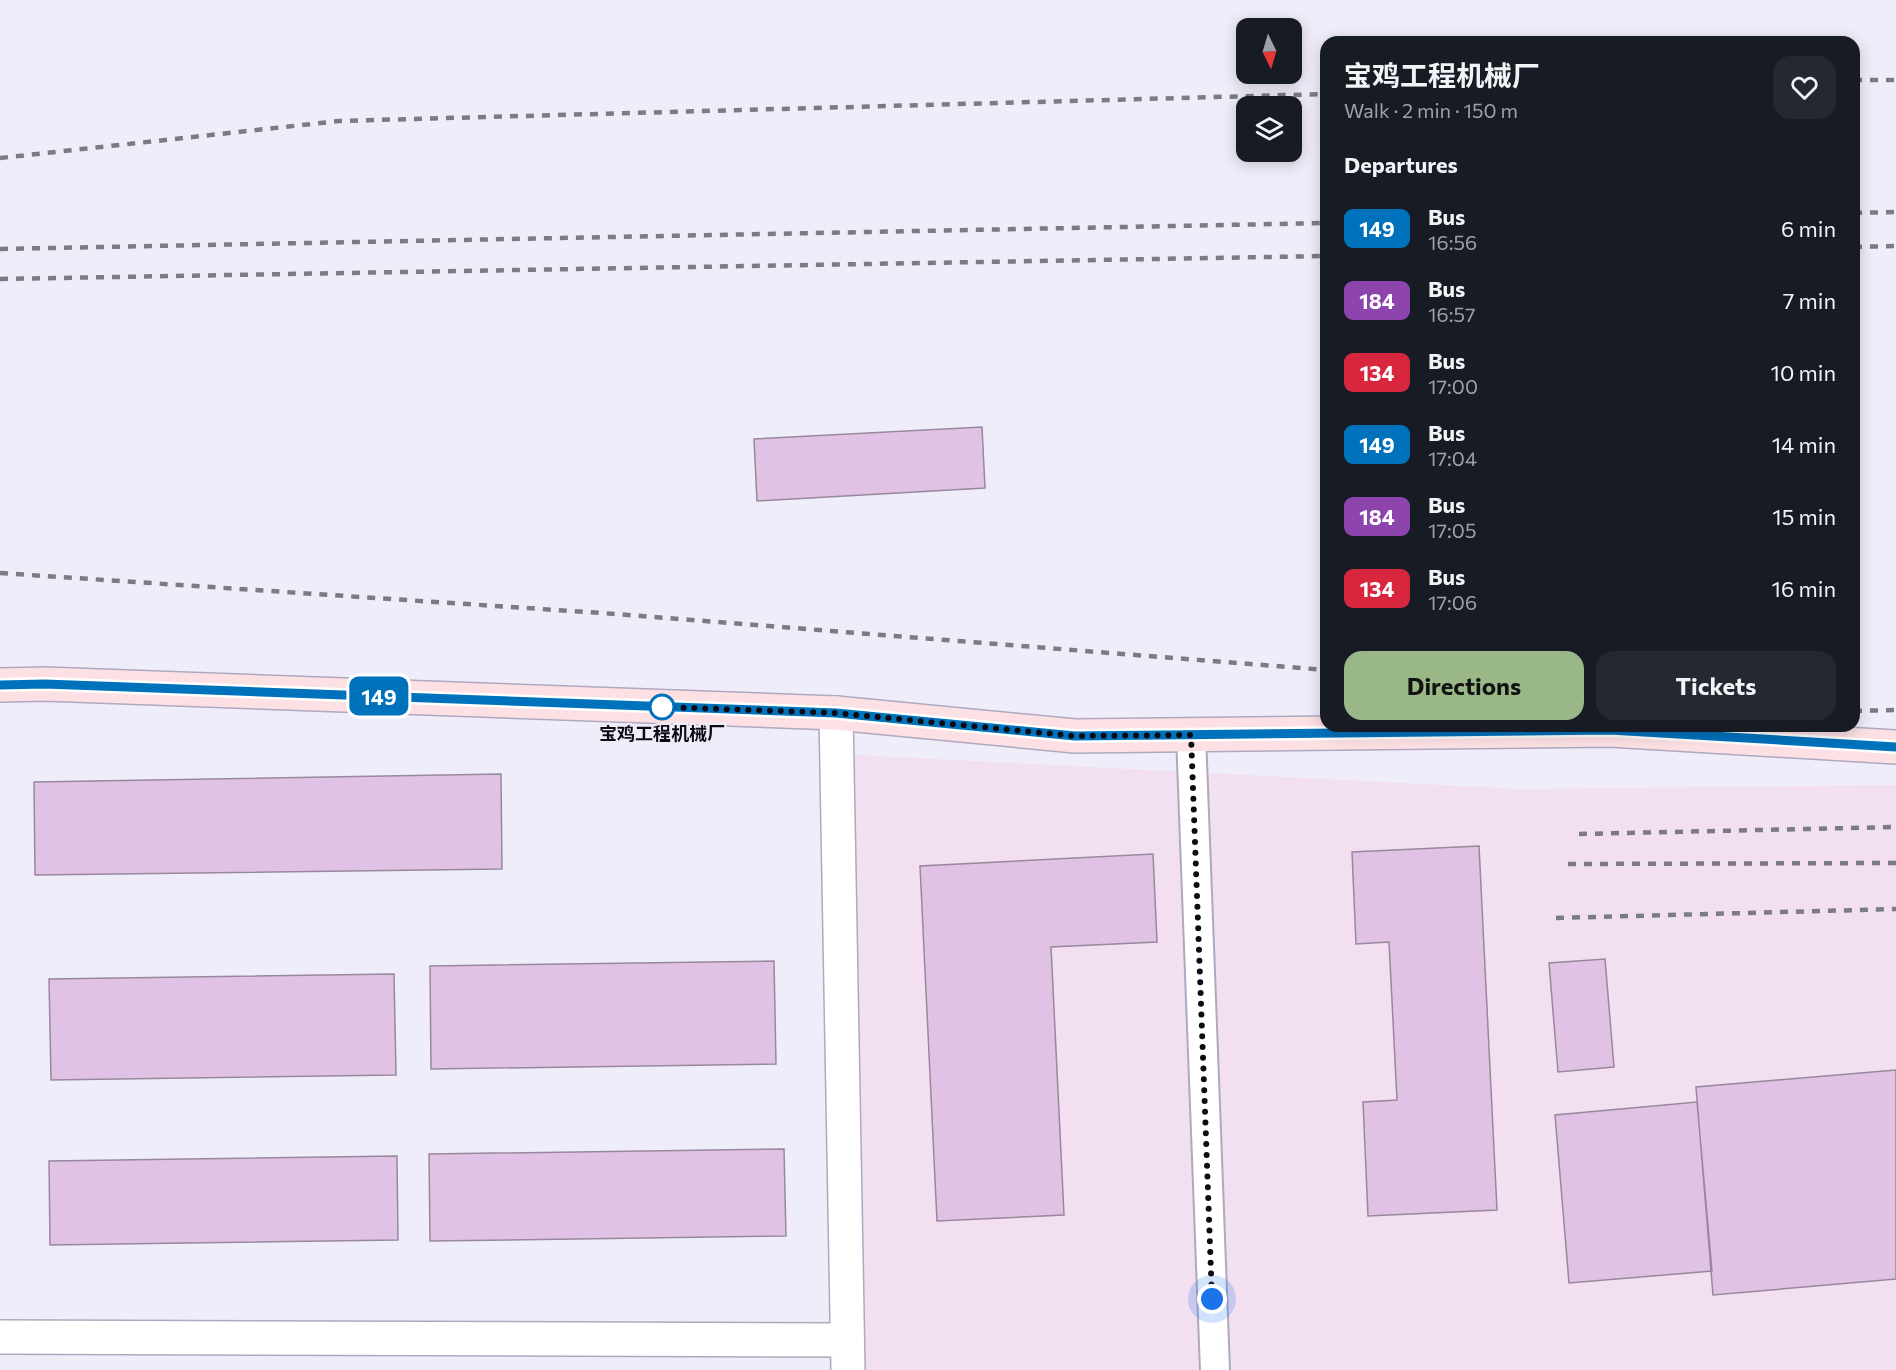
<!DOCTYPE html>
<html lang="en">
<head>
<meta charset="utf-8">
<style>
	:root { --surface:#171b24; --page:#242831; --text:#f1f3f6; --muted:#9ea1a6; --accent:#9ab788 }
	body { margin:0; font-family:Commissioner,"Noto Sans SC",sans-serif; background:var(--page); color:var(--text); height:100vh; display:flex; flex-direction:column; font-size:22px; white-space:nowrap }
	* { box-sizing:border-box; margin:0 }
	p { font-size:20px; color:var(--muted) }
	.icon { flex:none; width:33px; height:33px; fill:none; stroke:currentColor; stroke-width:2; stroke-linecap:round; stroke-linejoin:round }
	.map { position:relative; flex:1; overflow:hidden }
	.panel { position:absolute; left:1320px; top:36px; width:540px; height:696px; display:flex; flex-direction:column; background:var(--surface); border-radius:18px; box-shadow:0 3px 15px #0003 }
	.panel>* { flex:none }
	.badge { padding:0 12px; border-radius:9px; font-size:21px; line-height:39px }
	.needle { width:39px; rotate:175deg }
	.fabs { position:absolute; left:1236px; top:18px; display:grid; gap:12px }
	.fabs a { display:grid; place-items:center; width:66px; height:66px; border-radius:12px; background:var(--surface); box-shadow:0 3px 15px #0003; font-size:30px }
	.you { position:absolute; width:30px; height:30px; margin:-15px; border:4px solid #fff; border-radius:50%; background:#1a73e8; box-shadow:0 0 0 9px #1a73e833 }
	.map>.badge { position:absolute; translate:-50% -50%; box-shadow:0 0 0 3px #fff }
	h2 { padding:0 24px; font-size:22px; line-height:54px }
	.round { display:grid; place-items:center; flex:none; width:63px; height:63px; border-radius:18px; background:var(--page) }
	.headline { display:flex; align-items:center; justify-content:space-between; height:102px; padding:0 24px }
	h1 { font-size:28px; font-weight:700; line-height:45px }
	.primary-button { display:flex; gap:12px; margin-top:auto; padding:12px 24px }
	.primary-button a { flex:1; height:69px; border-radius:18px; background:var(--accent); color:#111; font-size:24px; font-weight:700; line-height:69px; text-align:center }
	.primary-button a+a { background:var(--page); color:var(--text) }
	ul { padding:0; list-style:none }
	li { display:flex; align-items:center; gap:18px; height:72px; padding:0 24px }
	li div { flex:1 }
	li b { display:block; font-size:22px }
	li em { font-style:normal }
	li .badge { min-width:66px; font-weight:700; text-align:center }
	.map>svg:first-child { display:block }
</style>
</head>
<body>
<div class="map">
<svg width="1896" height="1370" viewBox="0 0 1896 1370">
	<rect width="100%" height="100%" fill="#f0edfb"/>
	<!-- industrial -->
	<path fill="#f2dfef" d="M836 754 1520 789 1896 785V1370H848Z"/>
	<!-- building -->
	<path fill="#e0c2e5" stroke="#98889b" stroke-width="1.5" d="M982 427 985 488 757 501 754 439Z
		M501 774 502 869 35 875 34 782Z
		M1479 846 1497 1210 1368 1216 1363 1102 1397 1100 1389 942 1356 944 1352 852Z
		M1153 854 1157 942 1051 947 1064 1215 937 1221 920 866Z
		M1605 959 1614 1067 1558 1072 1549 963Z
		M774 961 776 1064 431 1069 430 966Z
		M394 974 396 1075 51 1080 49 979Z
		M1896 1070V1279L1713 1295 1696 1087Z
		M1697 1102 1712 1271 1569 1283 1555 1115Z
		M784 1149 786 1236 430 1241 429 1154Z
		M397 1156 398 1240 50 1245 49 1161Z"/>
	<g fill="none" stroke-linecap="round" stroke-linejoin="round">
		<defs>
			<path id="service" d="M1191 735 1215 1370"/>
			<path id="minor" d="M836 713 848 1370
				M0 1337 847 1340"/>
			<path id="secondary" d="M0 685 45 684 836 713 1075 736 1610 730 1896 747"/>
		</defs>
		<!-- service casing -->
		<use href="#service" stroke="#aea9bf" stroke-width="32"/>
		<!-- minor casing -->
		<use href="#minor" stroke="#aea9bf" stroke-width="36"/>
		<!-- secondary casing -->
		<use href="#secondary" stroke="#aea9bf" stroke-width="36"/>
		<!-- service -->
		<use href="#service" stroke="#fff" stroke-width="28"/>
		<!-- minor -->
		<use href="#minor" stroke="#fff" stroke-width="33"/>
		<!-- secondary -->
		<use href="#secondary" stroke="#fce0e4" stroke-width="33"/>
		<!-- rail -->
		<path stroke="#7c7a84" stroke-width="4.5" stroke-dasharray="8 8" stroke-linecap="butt" d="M1854 80H1896
			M0 158 339 121 1326 94
			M1854 213 1896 212
			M1854 247 1896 246
			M0 249 1326 223
			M0 279 1326 256
			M0 573 616 614 1326 670
			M1854 711 1896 710
			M1579 834 1896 827
			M1568 864 1896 863
			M1556 918 1896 909"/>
	</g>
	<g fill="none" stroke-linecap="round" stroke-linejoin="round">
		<defs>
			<path id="line" d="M0 685 45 684 836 713 1075 736 1610 730 1896 747"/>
		</defs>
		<!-- line casing -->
		<use href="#line" stroke="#fff" stroke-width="14"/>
		<!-- line -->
		<use href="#line" stroke="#0072bc" stroke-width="9"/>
		<!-- walk -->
		<path stroke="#0d0b12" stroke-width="6" stroke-dasharray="0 10.8" d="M662 707 836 713 1075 736 1191 735 1212 1299"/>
	</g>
	<!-- markers -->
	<circle fill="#fff" stroke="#0072bc" stroke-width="3" cx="662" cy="707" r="12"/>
	<g text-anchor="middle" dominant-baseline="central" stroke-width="4.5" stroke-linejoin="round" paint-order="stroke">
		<!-- stop labels -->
		<g font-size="18" font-weight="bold" fill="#0d0b12" stroke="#f0edfb">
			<text x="662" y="733">宝鸡工程机械厂</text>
		</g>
	</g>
</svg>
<div class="fabs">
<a><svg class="needle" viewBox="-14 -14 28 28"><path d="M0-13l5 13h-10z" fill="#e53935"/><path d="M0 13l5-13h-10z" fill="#9ea1a6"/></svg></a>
<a><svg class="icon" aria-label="layers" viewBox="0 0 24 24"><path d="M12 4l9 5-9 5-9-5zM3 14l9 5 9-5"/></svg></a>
</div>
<div class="you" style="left:1212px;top:1299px"></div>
<b class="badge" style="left:379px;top:696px;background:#0072bc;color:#fff">149</b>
<section class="panel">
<div class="headline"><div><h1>宝鸡工程机械厂</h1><p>Walk · 2 min · 150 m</p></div><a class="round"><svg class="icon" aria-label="heart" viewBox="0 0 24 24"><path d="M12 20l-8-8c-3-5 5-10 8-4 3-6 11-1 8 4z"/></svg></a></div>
<h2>Departures</h2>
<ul>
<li><span class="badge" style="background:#0072bc;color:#fff">149</span><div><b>Bus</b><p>16:56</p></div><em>6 min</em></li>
<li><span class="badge" style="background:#8e44ad;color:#fff">184</span><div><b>Bus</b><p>16:57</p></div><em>7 min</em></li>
<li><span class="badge" style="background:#d7263d;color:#fff">134</span><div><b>Bus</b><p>17:00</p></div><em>10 min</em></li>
<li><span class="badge" style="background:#0072bc;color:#fff">149</span><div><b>Bus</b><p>17:04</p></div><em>14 min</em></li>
<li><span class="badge" style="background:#8e44ad;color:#fff">184</span><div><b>Bus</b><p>17:05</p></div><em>15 min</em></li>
<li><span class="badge" style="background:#d7263d;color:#fff">134</span><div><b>Bus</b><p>17:06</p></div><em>16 min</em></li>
</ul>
<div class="primary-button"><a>Directions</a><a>Tickets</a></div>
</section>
</div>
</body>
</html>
